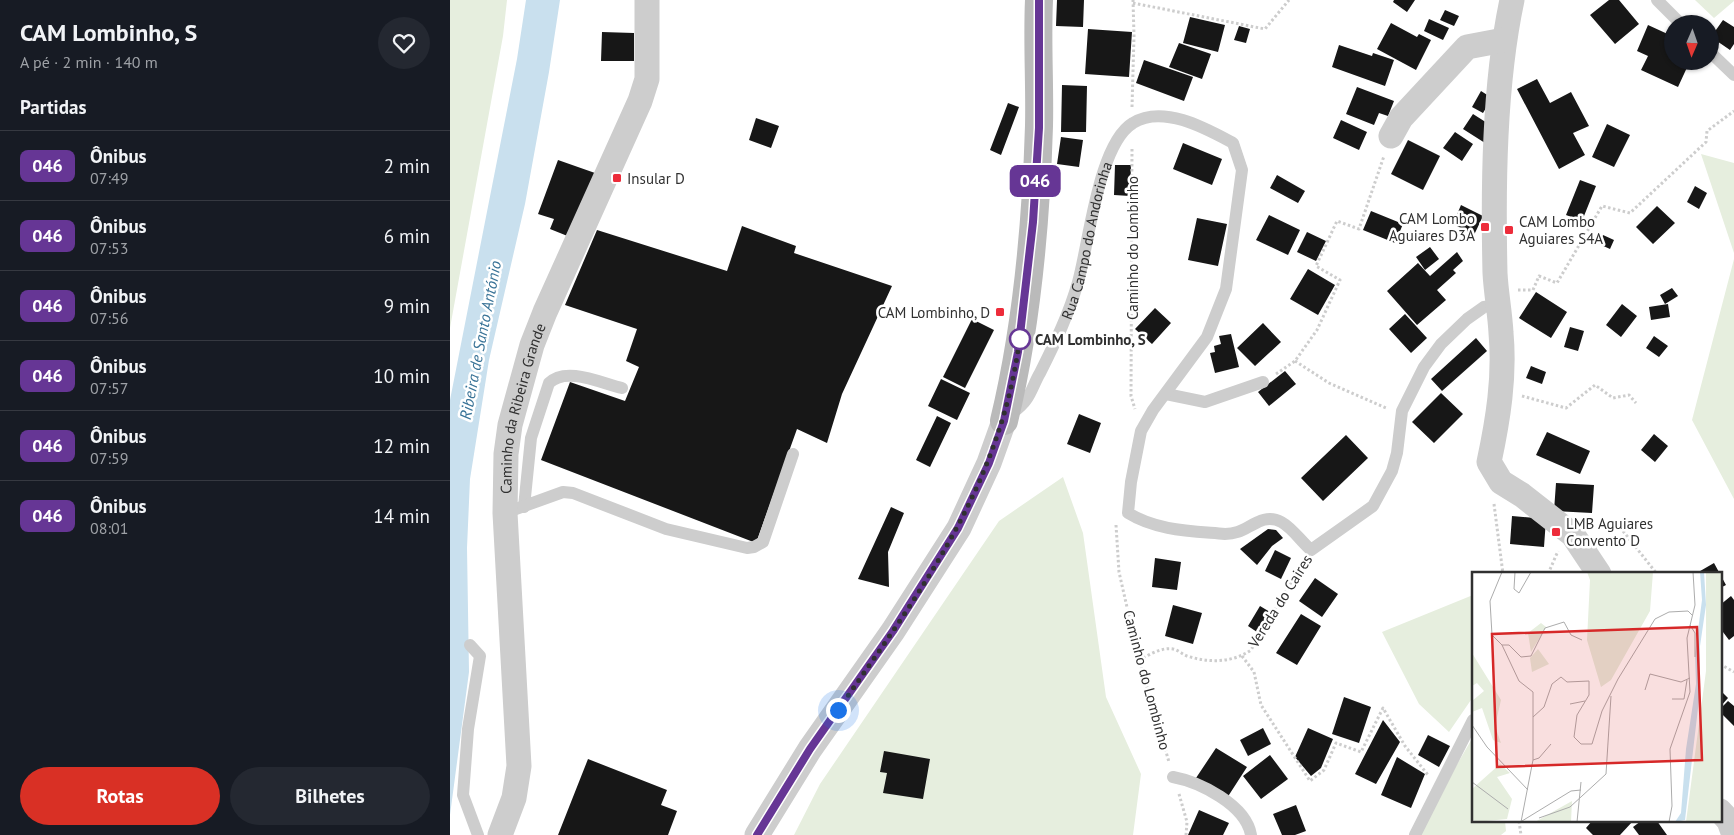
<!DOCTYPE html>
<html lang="pt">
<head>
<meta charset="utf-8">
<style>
	:root { --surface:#171b24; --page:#242831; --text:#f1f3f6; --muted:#9ea1a6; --line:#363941; --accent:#d93025 }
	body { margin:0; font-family:"PT Sans",sans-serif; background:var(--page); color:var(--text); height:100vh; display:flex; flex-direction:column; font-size:19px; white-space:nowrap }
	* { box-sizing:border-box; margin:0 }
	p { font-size:16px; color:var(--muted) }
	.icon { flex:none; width:28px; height:28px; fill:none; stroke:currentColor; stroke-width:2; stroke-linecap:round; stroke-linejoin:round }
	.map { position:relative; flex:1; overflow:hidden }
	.details { display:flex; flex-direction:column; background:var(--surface); width:450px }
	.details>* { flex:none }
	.badge { padding:0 10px; border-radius:8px; font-size:18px; line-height:32px }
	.needle { width:32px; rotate:182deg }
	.controls { position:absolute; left:1214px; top:15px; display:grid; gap:10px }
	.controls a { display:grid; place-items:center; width:55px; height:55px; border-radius:50%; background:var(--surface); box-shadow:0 1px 4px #0004; font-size:25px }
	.you { position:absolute; width:25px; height:25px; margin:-12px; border:4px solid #fff; border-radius:50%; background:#1a73e8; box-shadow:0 0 0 8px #1a73e833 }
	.map>.badge { position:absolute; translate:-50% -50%; box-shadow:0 0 0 2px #fff }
	h2 { padding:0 20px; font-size:19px; line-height:45px }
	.round { display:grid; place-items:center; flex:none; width:52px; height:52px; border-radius:26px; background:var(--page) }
	.headline { display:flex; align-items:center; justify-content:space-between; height:85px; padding:0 20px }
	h1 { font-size:24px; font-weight:700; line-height:38px }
	.button { display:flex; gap:10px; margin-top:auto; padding:10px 20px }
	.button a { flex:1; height:58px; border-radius:30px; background:var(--accent); color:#fff; font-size:20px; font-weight:700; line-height:58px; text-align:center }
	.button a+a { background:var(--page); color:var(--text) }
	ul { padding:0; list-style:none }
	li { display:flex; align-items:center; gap:15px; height:70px; padding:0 20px; border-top:1px solid var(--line) }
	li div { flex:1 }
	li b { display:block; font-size:19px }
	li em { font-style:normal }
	li .badge { min-width:55px; font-weight:700; text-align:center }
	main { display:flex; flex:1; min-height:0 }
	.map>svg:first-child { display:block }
</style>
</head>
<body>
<main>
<section class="details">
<div class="headline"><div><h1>CAM Lombinho, S</h1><p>A pé · 2 min · 140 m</p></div><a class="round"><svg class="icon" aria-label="heart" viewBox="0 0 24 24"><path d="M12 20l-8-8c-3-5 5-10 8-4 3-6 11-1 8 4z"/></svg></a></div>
<h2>Partidas</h2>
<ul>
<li><span class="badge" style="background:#663695;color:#fff">046</span><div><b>Ônibus</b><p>07:49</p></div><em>2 min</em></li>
<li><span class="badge" style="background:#663695;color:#fff">046</span><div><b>Ônibus</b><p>07:53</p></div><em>6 min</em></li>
<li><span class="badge" style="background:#663695;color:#fff">046</span><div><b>Ônibus</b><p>07:56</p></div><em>9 min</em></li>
<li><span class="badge" style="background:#663695;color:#fff">046</span><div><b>Ônibus</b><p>07:57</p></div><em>10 min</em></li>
<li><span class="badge" style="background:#663695;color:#fff">046</span><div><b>Ônibus</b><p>07:59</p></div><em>12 min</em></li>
<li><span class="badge" style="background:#663695;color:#fff">046</span><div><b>Ônibus</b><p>08:01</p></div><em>14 min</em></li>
</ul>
<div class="button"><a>Rotas</a><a>Bilhetes</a></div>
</section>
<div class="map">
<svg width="1284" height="835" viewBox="0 0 1284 835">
	<rect width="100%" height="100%" fill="#fff"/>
	<!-- green -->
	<path fill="#e6eede" d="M0 0H57L53 36 0 328Z
		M1245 0H1284V1L1264 18Z
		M1251 154 1284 163V253Z
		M1284 259V499L1242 420Z
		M613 477 633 533 656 697 691 774 683 835H344L370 784 549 521Z
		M1023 595V697L999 732 969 704 932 632Z
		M1023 737V821H1055L1056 831 1051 835H966Z"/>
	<!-- water -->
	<path fill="#c9e0ee" d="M76 0H110L99 72 75 204 39 360 20 479 17 548 19 672 0 815V400L67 59Z"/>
	<!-- building -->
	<path fill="#171717" d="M607 0H634L633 27 606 26Z
		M944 0H965L957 12 943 2Z
		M1159 0H1169L1189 24 1165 44 1140 15Z
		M995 10 1009 16 1004 26 990 20Z
		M740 17 775 25 768 52 733 43Z
		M979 19 999 28 993 40 974 31Z
		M1273 20 1284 27V44L1280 50 1261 37Z
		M941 23 967 37 969 34 981 40 966 70 927 49Z
		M1198 25 1222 36V61H1240L1228 87 1191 70 1198 56 1187 51Z
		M789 26 800 29 796 43 784 40Z
		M638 29 682 32 679 77 635 74Z
		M152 32 184 33V61H151Z
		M729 43 761 54 752 79 719 67Z
		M889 45 922 56 923 53 944 60 935 86 882 67Z
		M694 60 743 77 734 101 686 83Z
		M1087 79 1100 103 1121 92 1139 126 1123 133 1135 155 1109 169 1067 89Z
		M612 85 637 86 636 132H611Z
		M907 87 944 101 938 116 929 113 924 125 896 114Z
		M1031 91 1042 98 1033 113 1022 107Z
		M558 103 569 107 551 155 540 150Z
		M1023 114 1045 128 1035 143 1013 129Z
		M306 118 329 126 321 148 299 140Z
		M891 120 917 132 909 150 883 138Z
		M1157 124 1180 135 1164 167 1142 157Z
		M1005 132 1023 144 1012 161 993 148Z
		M611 137 633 140 629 167 607 164Z
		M958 140 990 156 973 190 941 174Z
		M733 143 772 159 762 185 723 169Z
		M108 160 145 173 120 237 100 229 104 219 88 214Z
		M665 165H681L680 196 664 195Z
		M827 175 855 191 848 203 820 188Z
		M1130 180 1146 186 1132 221 1116 215Z
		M1245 186 1257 193 1249 209 1237 202Z
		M1011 205 1033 216 1024 235 1003 224Z
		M1207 206 1225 223 1203 244 1186 227Z
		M921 211 953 224 945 243 913 230Z
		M819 215 850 230 838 255 806 240Z
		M747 218 777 224 768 266 738 260Z
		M292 226 346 246 344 253 442 286 392 394 377 443 347 429 306 543 91 460 120 382 175 401 189 367 176 361 187 329 115 305 147 230 277 271Z
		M857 232 876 241 866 261 847 252Z
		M1153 235 1164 240 1160 249 1149 244Z
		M980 247 989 259 975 270 966 257Z
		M1007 252 1013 261 1003 270 1006 273 987 290 996 300 967 325 937 291 968 263 980 276Z
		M858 269 885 285 868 315 840 299Z
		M1222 288 1228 296 1215 304 1210 295Z
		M1086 292 1117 312 1101 338 1069 318Z
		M1172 304 1187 316 1171 337 1156 325Z
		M1218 304 1220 317 1201 320 1199 307Z
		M705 308 721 323 702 344 685 329Z
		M955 314 977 338 961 353 939 329Z
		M522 319 544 330 515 388 493 377Z
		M813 323 831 342 805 366 787 348Z
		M1120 327 1134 331 1128 351 1114 347Z
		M781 334 789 367 765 373 760 353 765 352 764 346 771 344 769 336Z
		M1204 336 1218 346 1209 357 1196 348Z
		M1026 338 1037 351 992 391 981 379Z
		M1081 366 1096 372 1092 384 1076 378Z
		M835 371 846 384 819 406 808 392Z
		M491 379 520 393 507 420 478 406Z
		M991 393 1013 414 984 443 962 422Z
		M629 414 651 423 640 453 617 444Z
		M487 416 501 423 480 467 466 460Z
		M1097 432 1140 451 1130 474 1086 455Z
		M1204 434 1218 446 1205 462 1191 450Z
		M896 435 918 458 873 501 851 478Z
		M1106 483 1144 485 1142 513 1104 511Z
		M441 507 454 513 438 552 439 587 408 579Z
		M1062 516 1096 519 1094 547 1060 544Z
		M818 529 826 530 833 538 822 546 807 565 790 549Z
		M825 550 841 558 831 579 815 571Z
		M705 558 731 562 727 590 702 587Z
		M1264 563 1270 574H1245Z
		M1270 574 1276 585 1270 588Z
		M865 578 888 594 872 617 849 601Z
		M1281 596 1284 600V636L1279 640 1270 628V605Z
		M723 605 752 613 743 644 715 636Z
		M810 606 820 612 807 632 798 626Z
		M851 614 871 626 847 665 826 653Z
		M1270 690 1278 698 1270 707Z
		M894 697 921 707 909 743 882 734Z
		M1278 701 1284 706V726L1270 712V709Z
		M933 720 950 742 926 784 905 774Z
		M813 728 821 744 798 756 790 740Z
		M858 728 883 739 871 768 861 776 845 757Z
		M978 735 1000 746 989 767 968 755Z
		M766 748 797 767 777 798 746 778Z
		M434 751 480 759 473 799 433 793 437 773 430 772Z
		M820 755 838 779 811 799 793 776Z
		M947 757 975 774 961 808 931 795Z
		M138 759 217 790 211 805 227 811 218 835H108Z
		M846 805 856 831 845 835H832L823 814Z
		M749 810 779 823 773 835H738Z
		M1142 821H1183L1170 835H1143L1136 828Z
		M1191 821H1207L1217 835H1189L1183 827Z"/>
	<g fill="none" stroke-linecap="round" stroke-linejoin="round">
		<!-- path -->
		<path stroke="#cdcdcd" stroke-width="3" stroke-dasharray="2.5 2.5" stroke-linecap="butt" d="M683 3 815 29 839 0
			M682 107 684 36 683 0
			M682 149 681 396 685 409
			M1068 290H1083L1089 276 1107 283 1152 206 1180 213 1256 142 1257 131 1284 111
			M845 361 879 383 936 408
			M826 374 845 361 867 330 890 280 866 266 887 221 909 229 934 156
			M1072 396 1116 408 1145 385 1163 398 1179 395 1186 403
			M1044 504 1053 574
			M666 525 669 572 689 660 719 762
			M1173 531 1207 574
			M1098 574 1108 551
			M792 656 804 672 811 705 860 781 874 770 886 743 911 752 933 708 955 746 978 775
			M689 660C699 655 711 647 723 649 728 650 732 654 737 656 759 663 782 663 801 650L852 564
			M1270 664 1284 672
			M729 794 737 822 736 835
			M1069 821 1071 835"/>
		<!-- lane -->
		<g stroke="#cdcdcd" stroke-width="12">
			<path d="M1207 0 1231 24"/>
			<path d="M1260 52 1284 75"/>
			<path d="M716 394 755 402 813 382"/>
			<path id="s1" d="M559 416C565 411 572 406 576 400 582 392 585 381 590 373 605 343 619 314 628 282 639 244 648 144 683 123 713 104 757 129 783 143L792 170 776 289 757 337 703 410 691 431 681 482 678 513C707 531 742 531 775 534 789 534 795 528 808 522 832 510 845 536 861 550L923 506 942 471 947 453 952 411 974 367 991 344 1017 319 1034 307 1048 305"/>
			<path d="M74 507 81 438 99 383C116 366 151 383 172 388"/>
			<path d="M55 513 113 492 123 493 216 529 297 548 304 547 313 542 343 454"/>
			<path d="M20 645 30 656 18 729 13 795 28 835"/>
			<path d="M723 777C750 782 796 805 801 835"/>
			<path d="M965 835 1023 720"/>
		</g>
		<!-- street -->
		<g stroke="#cdcdcd" stroke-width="25">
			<path d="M1062 0C1044 85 1043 186 1045 273 1046 293 1050 313 1051 333 1055 377 1048 420 1039 462L1051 482 1072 495 1123 535 1149 574"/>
			<path d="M941 136 951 118 1017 47 1054 40"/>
			<path d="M1270 811 1279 821 1284 835"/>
			<path id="s2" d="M50 835 64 798 69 766 55 513 56 454 60 425 82 345 95 312 190 101 197 79V0"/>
			<path d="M307 835 360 749 443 631 509 528 539 463 554 421"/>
		</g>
		<!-- secondary -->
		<path stroke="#bababa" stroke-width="28" d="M554 421C577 326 586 224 589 126 590 84 587 42 589 0"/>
	</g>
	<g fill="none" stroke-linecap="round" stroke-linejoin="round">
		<defs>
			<path id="line" d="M307 835 360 749 443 631 508 528 539 463 554 421 568 352 583 222 589 128V0"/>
		</defs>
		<!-- line casing -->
		<use href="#line" stroke="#fff" stroke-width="11"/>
		<!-- line -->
		<use href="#line" stroke="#663695" stroke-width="8"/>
		<!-- walk -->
		<path stroke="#303030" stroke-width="5" stroke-dasharray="0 9" d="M388 710C471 591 552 484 570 336V339"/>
	</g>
	<!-- markers -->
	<g fill="#ed2c3a" stroke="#fff" stroke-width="2">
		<rect x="162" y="173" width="10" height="10" rx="2.5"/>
		<rect x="1030" y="222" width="10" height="10" rx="2.5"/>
		<rect x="1054" y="225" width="10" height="10" rx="2.5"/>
		<rect x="545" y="307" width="10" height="10" rx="2.5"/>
		<rect x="1101" y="527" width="10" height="10" rx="2.5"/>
	</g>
	<circle fill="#fff" stroke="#663695" stroke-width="2.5" cx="570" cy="339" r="10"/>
	<g text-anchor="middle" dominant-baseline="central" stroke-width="5" stroke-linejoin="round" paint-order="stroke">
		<!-- poi labels -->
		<g font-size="15" fill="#303030" stroke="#fff" text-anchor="start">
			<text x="177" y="178">Insular D</text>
			<text x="1025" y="218" text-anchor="end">CAM Lombo<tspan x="1025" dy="17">Aguiares D3A</tspan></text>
			<text x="1069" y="221">CAM Lombo<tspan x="1069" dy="17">Aguiares S4A</tspan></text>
			<text x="540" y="312" text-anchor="end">CAM Lombinho, D</text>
			<text x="1116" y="523">LMB Aguiares<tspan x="1116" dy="17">Convento D</tspan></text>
		</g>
		<!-- street labels -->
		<g font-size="15" fill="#303030" stroke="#fff">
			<text stroke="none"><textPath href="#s1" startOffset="195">Rua Campo do Andorinha</textPath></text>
			<text transform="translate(682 248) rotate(-90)">Caminho do Lombinho</text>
			<text stroke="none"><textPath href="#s2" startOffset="432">Caminho da Ribeira Grande</textPath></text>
			<text transform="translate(830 601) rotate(-58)">Vereda do Caires</text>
			<text transform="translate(697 680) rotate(75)">Caminho do Lombinho</text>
		</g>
		<!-- stop labels -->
		<g font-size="15" font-weight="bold" fill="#303030" stroke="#fff" text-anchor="start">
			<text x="585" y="339">CAM Lombinho, S</text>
		</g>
		<!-- water labels -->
		<g font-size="16" font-style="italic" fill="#397397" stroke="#fff">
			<text transform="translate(30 340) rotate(-79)">Ribeira de Santo António</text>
		</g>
	</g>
	<!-- overview -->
	<g transform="translate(1022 572)">
		<rect width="250" height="250" fill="#fff"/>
		<path d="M115 0H181L178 39 139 108 129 115 115 68 118 8ZM234 0H250V250H214L234 99ZM69 51 74 55 59 80 56 61ZM66 77 77 92 60 100 58 86ZM0 81 29 128 23 154 29 171 21 168 10 136 0 140V129L12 119 5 111 0 114ZM28 192 38 201 25 205 40 227 35 247 4 250 0 247V217ZM100 229 99 250H63L77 242Z" fill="#e6eede"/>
		<path d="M228 0H232L234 33 228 74V119L213 248 203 250 209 241 214 177 224 112 223 81 230 28Z" fill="#c9e0ee"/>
		<path fill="none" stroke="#acacac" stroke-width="1" d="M30 0 18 29 20 63 30 73 47 109 61 120V188L49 250M43 0 42 17 47 21 59 0M218 53 223 61V85M30 73H37L49 85 59 84 73 56 92 50 99 63 110 68M173 118 178 102 209 110 218 106M200 127H212L215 108M98 132 113 129M61 145 72 135 80 112 89 105 95 110 117 109V123L105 143 102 165 109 172H120L130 139 146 107 183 47 197 40 216 39 220 43M0 153 15 175 56 218M61 188 67 186 79 172M0 210 36 237M67 246 98 235 134 202 139 124M50 249 99 219 109 218M105 250 109 210M197 250 200 234 198 177 218 120 215 66 223 33 221 0"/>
		<path fill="#d62828" fill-opacity="0.15" stroke="#d62828" stroke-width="2.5" d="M225 55 230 188 25 195 20 62Z"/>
		<rect width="250" height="250" fill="none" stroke="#303030" stroke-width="2.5"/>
	</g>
</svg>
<div class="controls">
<a><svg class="needle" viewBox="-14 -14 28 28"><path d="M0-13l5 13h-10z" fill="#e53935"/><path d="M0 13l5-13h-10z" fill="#9ea1a6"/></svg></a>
</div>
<div class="you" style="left:388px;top:710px"></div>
<b class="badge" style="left:585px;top:181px;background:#663695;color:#fff">046</b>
</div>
</main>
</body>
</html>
